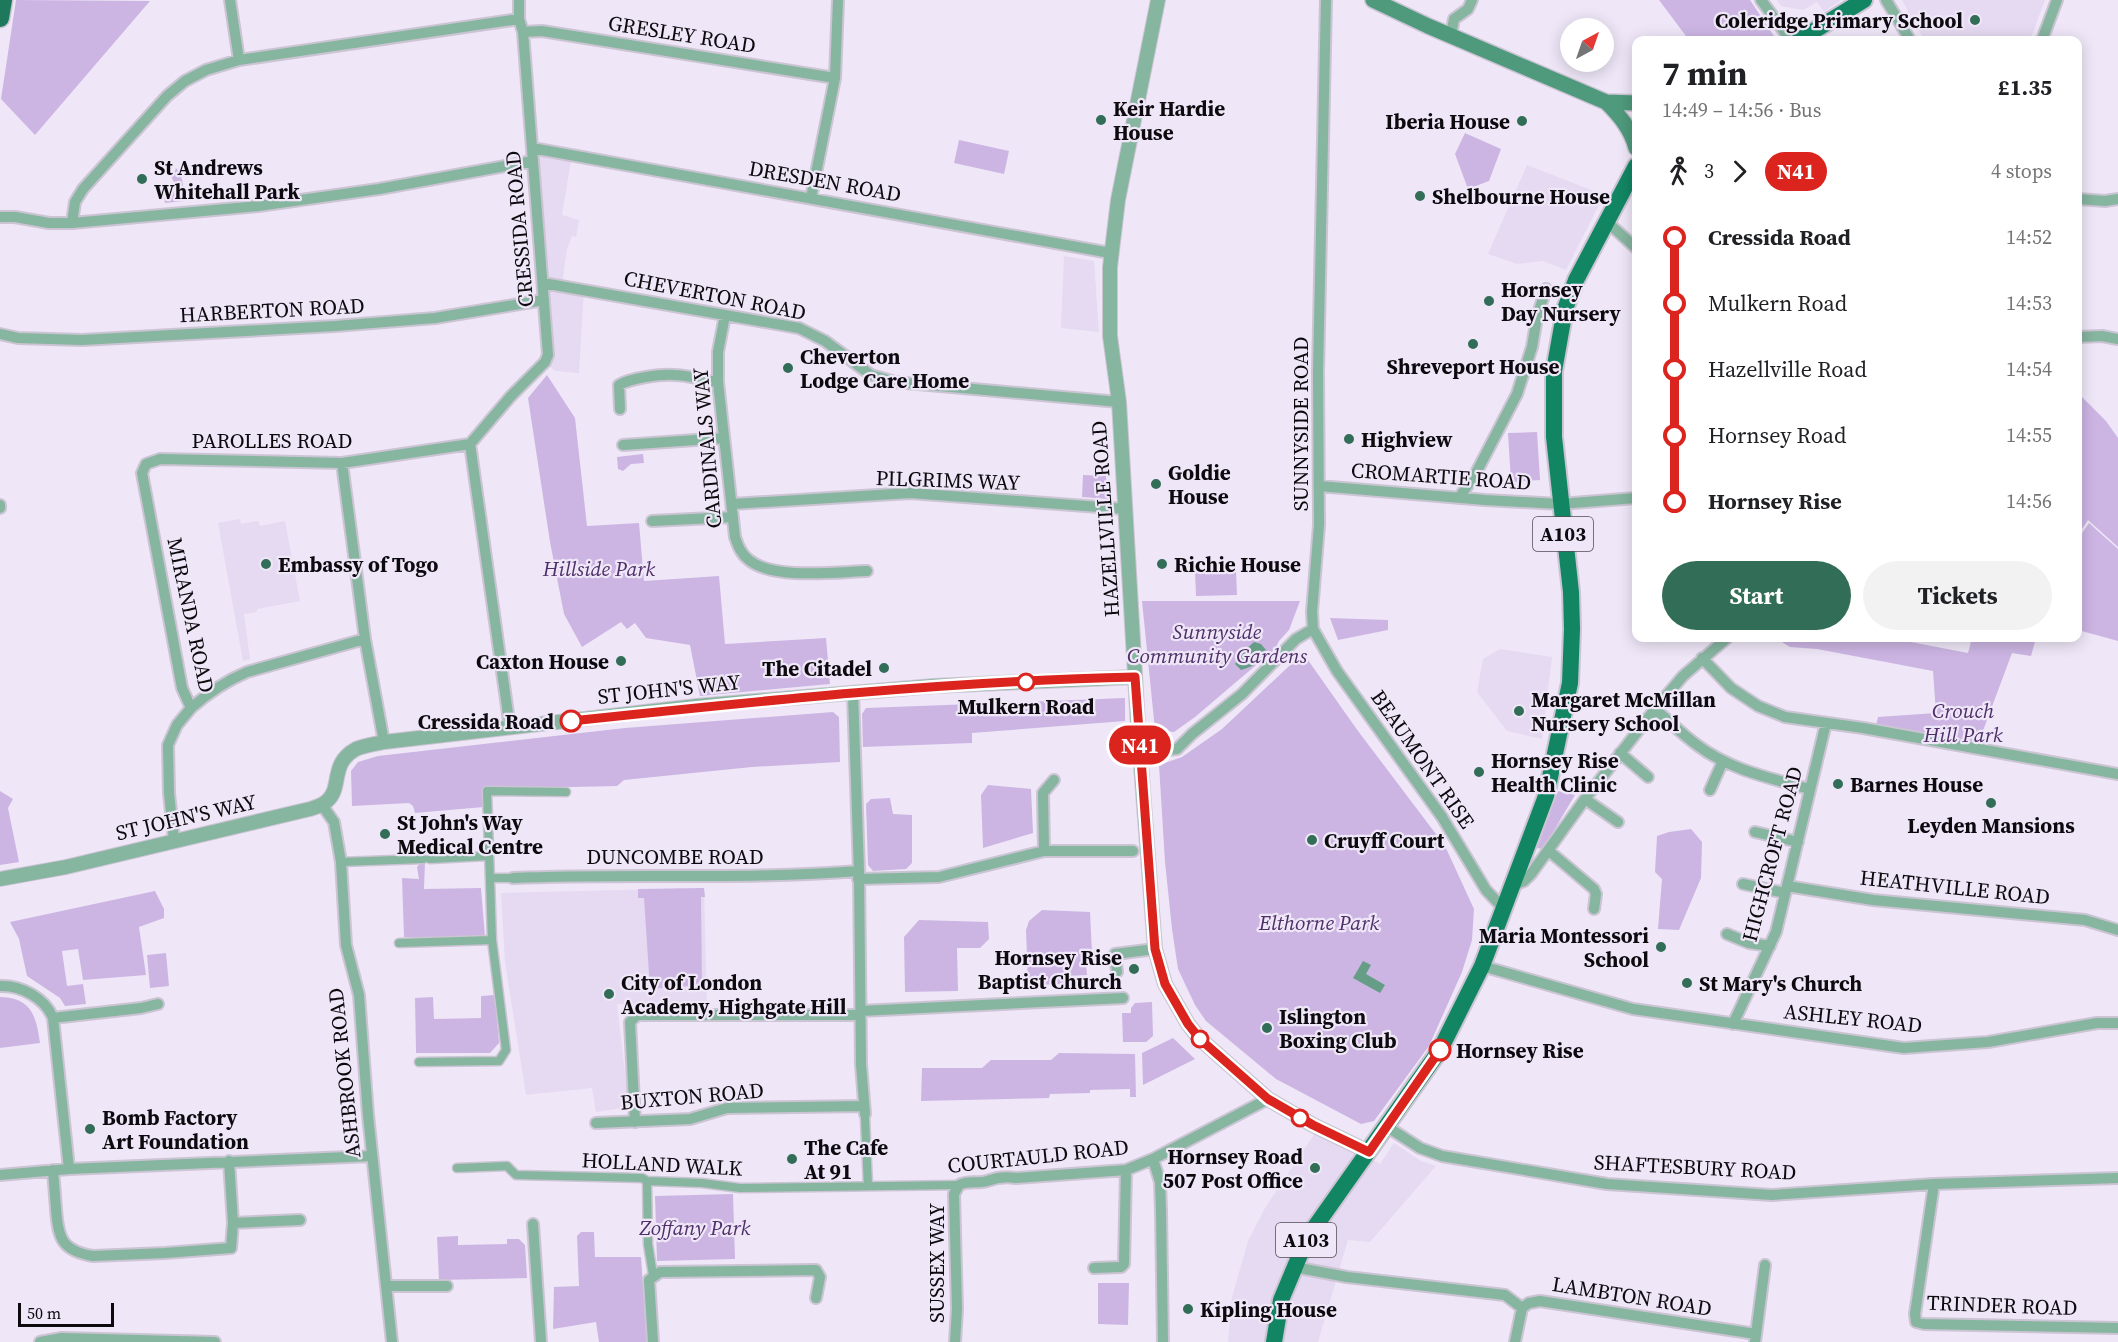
<!DOCTYPE html>
<html lang="en">
<head>
<meta charset="utf-8">
<style>
	:root { --surface:#fff; --page:#f2f2f2; --text:#202124; --muted:#757577; --accent:#326d57 }
	body { margin:0; font-family:"Source Serif 4",serif; background:var(--page); color:var(--text); height:100vh; display:flex; flex-direction:column; font-size:22px; white-space:nowrap }
	* { box-sizing:border-box; margin:0 }
	p { font-size:20px; color:var(--muted) }
	.icon { flex:none; width:33px; height:33px; fill:none; stroke:currentColor; stroke-width:2; stroke-linecap:round; stroke-linejoin:round }
	.map { position:relative; flex:1; overflow:hidden }
	.sheet { position:absolute; left:1632px; top:36px; width:450px; height:606px; display:flex; flex-direction:column; background:var(--surface); border-radius:12px; box-shadow:0 3px 15px #0003 }
	.sheet>* { flex:none }
	.badge { padding:0 12px; border-radius:20px; font-size:21px; line-height:39px }
	.needle { width:39px; rotate:40deg }
	.fabs { position:absolute; left:1560px; top:18px; display:grid; gap:12px }
	.fabs a { display:grid; place-items:center; width:54px; height:54px; border-radius:50%; background:var(--surface); box-shadow:0 3px 15px #0003; font-size:30px }
	.scale { position:absolute; left:18px; bottom:15px; width:96px; box-sizing:border-box; padding-left:6px; border:3px solid #0d0a0f; border-top:0; font-size:16px; line-height:21px; white-space:nowrap; color:#0d0a0f; -webkit-text-stroke:4px #efe7f8; paint-order:stroke }
	.map>.badge { position:absolute; translate:-50% -50%; box-shadow:0 0 0 3px #fff }
	.legs { display:flex; align-items:center; gap:9px; height:66px; padding:0 30px; font-size:20px }
	.legs p { margin-inline-start:auto }
	.head { display:flex; align-items:center; justify-content:space-between; height:102px; padding:0 30px }
	h1 { font-size:33px; font-weight:700; line-height:45px }
	.action { display:flex; gap:12px; margin-top:auto; padding:12px 30px }
	.action a { flex:1; height:69px; border-radius:36px; background:var(--accent); color:#fff; font-size:24px; font-weight:700; line-height:69px; text-align:center }
	.action a+a { background:var(--page); color:var(--text) }
	ul { padding:0 30px; list-style:none }
	li { display:flex; align-items:center; gap:21px; height:66px; font-size:22px }
	li i { display:grid; place-items:center; width:9px; height:100%; margin:0 8px; background:currentColor }
	li i::after { content:''; width:15px; height:15px; margin:-8px; border:4px solid; border-radius:50%; background:var(--surface) }
	li p { margin-inline-start:auto }
	li:first-child i { background:linear-gradient(#0000 50%,currentColor 0) }
	li:last-child i { background:linear-gradient(currentColor 50%,#0000 0) }
	.map>svg:first-child { display:block }
</style>
</head>
<body>
<div class="map">
<svg width="2118" height="1342" viewBox="0 0 2118 1342">
	<rect width="100%" height="100%" fill="#efe7f8"/>
	<!-- built -->
	<path fill="#e5daf1" d="M1777 0H1841L1824 12 1817 2 1803 10 1781 6Z
		M1902 0H2045L2030 40H1924Z
		M532 148 572 155 562 215 579 220 576 237 572 236 567 249 562 284 584 289 579 373 555 371 545 362Z
		M1527 165 1604 195 1566 270 1543 261 1517 264 1488 254Z
		M1064 256 1094 261 1099 332 1061 328Z
		M240 519 241 524 258 521 260 526 285 521 300 601 257 609V612L244 614 250 659 243 661 218 523Z
		M1500 649 1552 657 1542 739 1507 731 1477 692 1483 659Z
		M704 888 707 1005 617 1004 629 1107 596 1112 592 1088 526 1095 505 962 501 893Z
		M1317 1130 1380 1164 1394 1143 1421 1161 1436 1166 1370 1242 1348 1240 1318 1342H1228L1232 1297 1248 1241 1265 1208Z"/>
	<!-- green -->
	<path fill="#ccb5e3" d="M16 0 150 1 35 135 1 99Z
		M1659 0H1750L1774 36 1767 40H1689Z
		M1465 133 1501 149 1489 181 1468 189 1455 154Z
		M959 140 1009 151 1004 174 954 163Z
		M176 168C184 176 183 190 185 201L165 203 164 195 177 189 171 176 174 174Z
		M547 375 575 418 587 526 639 523 644 581 719 576 725 644 826 638 830 684 700 696 690 645 646 638 635 623 627 629 621 622 582 647 564 614 550 542 528 398Z
		M2078 393 2106 421 2118 438V547L2088 520 2078 535Z
		M1537 432 1540 480 1511 482 1508 433Z
		M643 454 644 463 631 464 623 471 618 469 617 457Z
		M1083 475 1106 476 1108 499 1082 497Z
		M2089 523 2118 549V641L2078 630V539Z
		M1236 570 1237 595 1196 596 1195 571Z
		M1142 601H1300L1289 630 1279 641 1275 649 1195 717 1174 732 1155 730Z
		M1330 618 1388 620V630L1338 640Z
		M1775 638H1890L1968 653 1972 638H2036L2031 656 2012 653 1984 728 1979 750 1876 726 1878 717 1936 713 1933 671 1817 649 1790 647Z
		M1303 653 1358 731 1445 846 1474 909 1472 940 1462 972 1429 1046 1374 1121 1361 1124 1276 1079 1206 1021 1195 1005 1178 969 1172 929 1165 862 1159 765 1182 757 1222 729Z
		M1125 698V721L972 733V743L863 747 862 714 866 708Z
		M833 712 839 717 840 762 752 767 624 780 617 786 484 789V807L415 813 413 806 409 803 352 806 351 771 358 762 378 756 625 728Z
		M988 785 1031 789 1033 833 983 848 981 795Z
		M0 791 13 799 8 808 19 862 0 865Z
		M1558 791 1575 795 1543 849 1537 848Z
		M890 798 893 814 912 815V863L906 869 873 871 868 865 866 804 871 799Z
		M1691 829 1702 842 1701 878 1679 930 1658 929 1662 879 1655 872 1657 836 1669 832Z
		M425 861 424 889 481 888 485 937H404L402 878 419 879 417 867 421 862Z
		M704 888 705 897H701L702 985 650 989 644 898H638V889Z
		M155 891 164 909V918L139 927 146 975 83 980 78 949 62 951 67 986 83 984 86 1004 65 1006 60 998 27 976 19 939 10 922Z
		M1042 910 1090 912 1092 953 1085 954 1087 975 1067 976V984L1028 985 1026 930 1029 921Z
		M919 920 988 922 989 939 980 948H957L958 991 905 992 904 937Z
		M166 953 169 986 150 988 147 955Z
		M495 995 499 1043 490 1053H416L415 998 433 997 434 1019 481 1018V996Z
		M0 997C32 998 36 1016 40 1043L0 1048Z
		M1152 1002 1153 1036 1146 1042H1123L1122 1013H1131V1008L1135 1003Z
		M1173 1038 1195 1059 1143 1085 1142 1053Z
		M1059 1053 1135 1054 1136 1097H1130V1089L1090 1090V1093L1050 1094 1049 1098 921 1101 922 1068H982L991 1060H1051Z
		M733 1194 735 1259 657 1261 655 1196Z
		M581 1232H594L595 1257H641L647 1342H599L596 1322 553 1329 554 1287 579 1286 577 1236Z
		M458 1236V1245L507 1244V1239H519L525 1245 527 1278 439 1280 437 1237Z
		M1098 1283H1129L1128 1325 1098 1324Z"/>
	<!-- water -->
	<path fill="#659d86" d="M1254 642 1261 644 1266 650C1263 662 1252 667 1241 670L1235 664 1246 649Z
		M1363 961 1371 965 1366 974 1385 985 1380 993 1353 978Z"/>
	<g fill="none" stroke-linecap="round" stroke-linejoin="round">
		<defs>
			<path id="pedestrian" d="M430 859 488 856
				M341 862 423 859
				M490 878H513
				M399 943 492 940
				M419 1062 499 1061 506 1050 492 940 487 791 566 792
				M865 1118 868 1186
				M457 1168 507 1166 516 1175 642 1178 647 1181 702 1183 740 1188 959 1185
				M647 1181 648 1244 653 1275"/>
			<path id="minor" d="M230 0 239 60
				M1326 0 1318 372 1319 525 1312 612 1313 629 1337 671 1442 817 1486 890 1504 909
				M1761 0 1786 34
				M1886 0 1910 40
				M523 32 542 31 835 78
				M1451 35 1454 19 1468 9 1472 0
				M2042 40 2057 0
				M532 148 1110 253
				M811 198 835 78 838 0
				M2078 199 2105 201 2118 199
				M0 217H15L49 223H72L75 202 83 189 167 96 185 81 206 70 239 60 519 19
				M1606 221 1636 248
				M72 223 258 206 379 189 533 161
				M543 283 799 328 825 341 871 375 895 382 1119 402
				M725 315 718 352V382L735 537C738 546 741 554 749 560 773 580 836 572 867 571
				M0 334 18 338 82 340 335 326 435 318 544 300
				M2078 337 2102 336 2118 339
				M620 409 619 385C631 378 660 374 675 375 689 375 703 381 718 382
				M623 445 724 438
				M342 463 365 639 384 742
				M1319 486 1485 500 1560 504 1636 498
				M1459 498 1476 473 1517 394 1532 347 1537 317 1546 289
				M733 504 910 493 1126 509
				M0 505V508
				M652 521 733 517
				M1702 658 1731 688 1758 706 1785 717 1863 728 2118 774
				M853 694 859 871 861 1064 865 1114
				M191 708C208 693 226 681 247 672L365 639
				M1655 709C1669 721 1682 734 1697 745 1730 770 1770 778 1809 789
				M510 728 470 444 511 396 545 362 548 355 523 32 519 19V0
				M1140 753 1177 749 1192 734 1242 694 1296 639 1313 629
				M1620 753 1648 777
				M1710 790 1723 761
				M1585 799 1618 822
				M322 805 334 822 341 862 346 945 359 995 368 1115 392 1342
				M1755 832 1798 842
				M174 840 169 793 168 745 177 725 191 708 182 688 142 473 146 464 160 459 342 463 470 444
				M1044 851 1043 793 1054 780
				M1549 851 1594 889 1596 894 1594 909
				M513 878C628 873 743 880 859 871
				M858 879 939 877 1044 851H1133
				M1743 884 1785 893
				M1511 886 1524 881 1531 874 1585 799 1655 709 1683 676 1727 638
				M1787 886 1873 900 2085 920 2118 930
				M1727 934 1749 943 1770 946
				M1482 966 1633 1009 1904 1048 1988 1042 2097 1023H2118
				M1117 972 1115 954 1155 949
				M0 986C21 985 45 998 53 1018L69 1169
				M861 1011 1123 998
				M53 1018 141 1008 158 1004
				M1733 1024 1776 932 1826 723
				M635 1122 630 1022 637 1015H861
				M596 1123 690 1119 727 1108 864 1106
				M1386 1126 1420 1148 1442 1156 1607 1184 1772 1195 1934 1184 2118 1178
				M1153 1159 1160 1182 1161 1211 1163 1342
				M229 1161 233 1223
				M53 1170C54 1183 55 1196 56 1209 58 1238 62 1251 93 1256L165 1253 231 1248 233 1223 300 1220
				M0 1175 69 1169 372 1156
				M1934 1184 1915 1314 1916 1322 1924 1324 2118 1328
				M533 1224 541 1342
				M1294 1267 1347 1277 1505 1295 1522 1308
				M1094 1268 1121 1267 1124 1264 1126 1170
				M386 1286H447
				M1522 1308 1529 1303 1540 1301 1756 1334
				M40 1342 62 1338 215 1342
				M653 1342 649 1280 660 1272 816 1270 820 1277 816 1298
				M955 1342 957 1309 954 1194 959 1185C968 1180 977 1184 987 1181 997 1177 1005 1176 1016 1178L1126 1170 1153 1159 1268 1099
				M1515 1342 1522 1308
				M1755 1342 1765 1265"/>
			<path id="tertiary" d="M1158 0 1118 200 1110 267V336L1119 402 1138 726 1155 949 1165 984 1188 1024 1200 1039 1268 1099 1313 1125 1369 1152
				M0 879 66 867 310 809C315 807 322 806 327 801 343 787 329 764 356 749 364 745 375 744 384 742L697 706 934 686 1135 677"/>
			<path id="secondary" d="M1373 0 1428 26 1606 102 1636 103
				M1606 102C1620 116 1631 129 1636 148"/>
			<path id="primary" d="M1799 40 1864 0
				M1274 1342 1281 1300 1307 1238 1440 1050 1482 966 1546 796 1570 683 1572 629 1571 592 1554 437V371L1565 309 1576 280 1636 166"/>
			<path id="trunk" d="M0 18 3 0"/>
		</defs>
		<!-- pedestrian casing -->
		<use href="#pedestrian" stroke="#cbc4d3" stroke-width="11"/>
		<!-- minor casing -->
		<use href="#minor" stroke="#cbc4d3" stroke-width="14"/>
		<!-- tertiary casing -->
		<use href="#tertiary" stroke="#cbc4d3" stroke-width="16"/>
		<!-- secondary casing -->
		<use href="#secondary" stroke="#cbc4d3" stroke-width="18"/>
		<!-- primary casing -->
		<use href="#primary" stroke="#cbc4d3" stroke-width="20"/>
		<!-- trunk casing -->
		<use href="#trunk" stroke="#cbc4d3" stroke-width="21"/>
		<!-- pedestrian -->
		<use href="#pedestrian" stroke="#86b5a0" stroke-width="8"/>
		<!-- minor -->
		<use href="#minor" stroke="#86b5a0" stroke-width="10"/>
		<!-- tertiary -->
		<use href="#tertiary" stroke="#86b5a0" stroke-width="14"/>
		<!-- secondary -->
		<use href="#secondary" stroke="#4f9a7d" stroke-width="15"/>
		<!-- primary -->
		<use href="#primary" stroke="#128663" stroke-width="16"/>
		<!-- trunk -->
		<use href="#trunk" stroke="#1e795c" stroke-width="18"/>
	</g>
	<g fill="none" stroke-linecap="round" stroke-linejoin="round">
		<defs>
			<path id="line-1" d="M571 721C759 701 947 681 1135 677L1155 949 1165 984 1188 1024 1200 1039 1268 1099 1313 1125 1369 1152 1440 1050"/>
		</defs>
		<!-- line-1 casing -->
		<use href="#line-1" stroke="#fff" stroke-width="14"/>
		<!-- line-1 -->
		<use href="#line-1" stroke="#dc241f" stroke-width="9"/>
	</g>
	<!-- markers -->
	<g fill="#326d57" stroke="#efe7f8" stroke-width="2">
		<circle cx="1975" cy="20" r="6"/>
		<circle cx="1101" cy="120" r="6"/>
		<circle cx="1522" cy="121" r="6"/>
		<circle cx="142" cy="179" r="6"/>
		<circle cx="1420" cy="196" r="6"/>
		<circle cx="1489" cy="301" r="6"/>
		<circle cx="1473" cy="344" r="6"/>
		<circle cx="788" cy="368" r="6"/>
		<circle cx="1349" cy="439" r="6"/>
		<circle cx="1156" cy="484" r="6"/>
		<circle cx="266" cy="564" r="6"/>
		<circle cx="1162" cy="564" r="6"/>
		<circle cx="621" cy="661" r="6"/>
		<circle cx="884" cy="668" r="6"/>
		<circle cx="1519" cy="711" r="6"/>
		<circle cx="1479" cy="772" r="6"/>
		<circle cx="1838" cy="784" r="6"/>
		<circle cx="1991" cy="803" r="6"/>
		<circle cx="385" cy="834" r="6"/>
		<circle cx="1312" cy="840" r="6"/>
		<circle cx="1661" cy="947" r="6"/>
		<circle cx="1134" cy="969" r="6"/>
		<circle cx="1687" cy="983" r="6"/>
		<circle cx="609" cy="994" r="6"/>
		<circle cx="1267" cy="1028" r="6"/>
		<circle cx="90" cy="1129" r="6"/>
		<circle cx="792" cy="1159" r="6"/>
		<circle cx="1315" cy="1168" r="6"/>
		<circle cx="1188" cy="1309" r="6"/>
	</g>
	<g fill="#fff" stroke="#dc241f" stroke-width="3">
		<circle cx="1026" cy="682" r="8"/>
		<circle cx="571" cy="721" r="10"/>
		<circle cx="1200" cy="1039" r="8"/>
		<circle cx="1440" cy="1050" r="10"/>
		<circle cx="1300" cy="1118" r="8"/>
	</g>
	<g text-anchor="middle" dominant-baseline="central" stroke-width="4.5" stroke-linejoin="round" paint-order="stroke">
		<!-- shield labels -->
		<g fill="#efe7f8" stroke="#514c55" stroke-width="1.5">
			<rect x="1533" y="517" width="60" height="34" rx="4.5"/>
			<rect x="1276" y="1223" width="60" height="34" rx="4.5"/>
		</g>
		<g font-size="20" font-weight="bold" fill="#0d0a0f">
			<text x="1563" y="534">A103</text>
			<text x="1306" y="1240">A103</text>
		</g>
		<!-- poi labels -->
		<g font-size="21" font-weight="bold" fill="#0d0a0f" stroke="#efe7f8" text-anchor="start">
			<text x="1963" y="20" text-anchor="end">Coleridge Primary School</text>
			<text x="1113" y="108">Keir Hardie<tspan x="1113" dy="24">House</tspan></text>
			<text x="1510" y="121" text-anchor="end">Iberia House</text>
			<text x="154" y="167">St Andrews<tspan x="154" dy="24">Whitehall Park</tspan></text>
			<text x="1432" y="196">Shelbourne House</text>
			<text x="1501" y="289">Hornsey<tspan x="1501" dy="24">Day Nursery</tspan></text>
			<text x="800" y="356">Cheverton<tspan x="800" dy="24">Lodge Care Home</tspan></text>
			<text x="1473" y="366" text-anchor="middle">Shreveport House</text>
			<text x="1361" y="439">Highview</text>
			<text x="1168" y="472">Goldie<tspan x="1168" dy="24">House</tspan></text>
			<text x="278" y="564">Embassy of Togo</text>
			<text x="1174" y="564">Richie House</text>
			<text x="609" y="661" text-anchor="end">Caxton House</text>
			<text x="872" y="668" text-anchor="end">The Citadel</text>
			<text x="1531" y="699">Margaret McMillan<tspan x="1531" dy="24">Nursery School</tspan></text>
			<text x="1491" y="760">Hornsey Rise<tspan x="1491" dy="24">Health Clinic</tspan></text>
			<text x="1850" y="784">Barnes House</text>
			<text x="397" y="822">St John's Way<tspan x="397" dy="24">Medical Centre</tspan></text>
			<text x="1991" y="825" text-anchor="middle">Leyden Mansions</text>
			<text x="1324" y="840">Cruyff Court</text>
			<text x="1649" y="935" text-anchor="end">Maria Montessori<tspan x="1649" dy="24">School</tspan></text>
			<text x="1122" y="957" text-anchor="end">Hornsey Rise<tspan x="1122" dy="24">Baptist Church</tspan></text>
			<text x="621" y="982">City of London<tspan x="621" dy="24">Academy, Highgate Hill</tspan></text>
			<text x="1699" y="983">St Mary's Church</text>
			<text x="1279" y="1016">Islington<tspan x="1279" dy="24">Boxing Club</tspan></text>
			<text x="102" y="1117">Bomb Factory<tspan x="102" dy="24">Art Foundation</tspan></text>
			<text x="804" y="1147">The Cafe<tspan x="804" dy="24">At 91</tspan></text>
			<text x="1303" y="1156" text-anchor="end">Hornsey Road<tspan x="1303" dy="24">507 Post Office</tspan></text>
			<text x="1200" y="1309">Kipling House</text>
		</g>
		<!-- street labels -->
		<g font-size="21" fill="#0d0a0f" stroke="#efe7f8">
			<text transform="translate(682 34) rotate(9)">GRESLEY ROAD</text>
			<text transform="translate(825 181) rotate(10)">DRESDEN ROAD</text>
			<text transform="translate(519 229) rotate(-95)">CRESSIDA ROAD</text>
			<text transform="translate(715 295) rotate(11)">CHEVERTON ROAD</text>
			<text transform="translate(272 310) rotate(-3)">HARBERTON ROAD</text>
			<text transform="translate(1300 424) rotate(-90)">SUNNYSIDE ROAD</text>
			<text x="272" y="440">PAROLLES ROAD</text>
			<text transform="translate(707 448) rotate(-95)">CARDINALS WAY</text>
			<text transform="translate(1441 476) rotate(4)">CROMARTIE ROAD</text>
			<text transform="translate(948 480) rotate(2)">PILGRIMS WAY</text>
			<text transform="translate(1105 519) rotate(-94)">HAZELLVILLE ROAD</text>
			<text transform="translate(191 615) rotate(78)">MIRANDA ROAD</text>
			<text transform="translate(669 689) rotate(-6)">ST JOHN'S WAY</text>
			<text transform="translate(1423 759) rotate(55)">BEAUMONT RISE</text>
			<text transform="translate(186 817) rotate(-13)">ST JOHN'S WAY</text>
			<text transform="translate(1772 854) rotate(-75)">HIGHCROFT ROAD</text>
			<text x="675" y="856">DUNCOMBE ROAD</text>
			<text transform="translate(1955 887) rotate(6)">HEATHVILLE ROAD</text>
			<text transform="translate(1853 1018) rotate(6)">ASHLEY ROAD</text>
			<text transform="translate(344 1073) rotate(-96)">ASHBROOK ROAD</text>
			<text transform="translate(692 1096) rotate(-5)">BUXTON ROAD</text>
			<text transform="translate(1038 1156) rotate(-6)">COURTAULD ROAD</text>
			<text transform="translate(662 1164) rotate(3)">HOLLAND WALK</text>
			<text transform="translate(1695 1167) rotate(3)">SHAFTESBURY ROAD</text>
			<text transform="translate(936 1263) rotate(-90)">SUSSEX WAY</text>
			<text transform="translate(1632 1296) rotate(9)">LAMBTON ROAD</text>
			<text transform="translate(2002 1305) rotate(2)">TRINDER ROAD</text>
		</g>
		<!-- park labels -->
		<g font-size="21" font-style="italic" fill="#4e2f68" stroke="#efe7f8">
			<text x="599" y="568">Hillside Park</text>
			<text x="1217" y="631">Sunnyside<tspan x="1217" dy="24">Community Gardens</tspan></text>
			<text x="1963" y="710">Crouch<tspan x="1963" dy="24">Hill Park</tspan></text>
			<text x="1319" y="922">Elthorne Park</text>
			<text x="695" y="1227">Zoffany Park</text>
		</g>
		<!-- stop labels -->
		<g font-size="21" font-weight="bold" fill="#0d0a0f" stroke="#efe7f8">
			<text x="1026" y="706">Mulkern Road</text>
			<text x="554" y="721" text-anchor="end">Cressida Road</text>
			<text x="1456" y="1050" text-anchor="start">Hornsey Rise</text>
		</g>
	</g>
</svg>
<div class="fabs">
<a><svg class="needle" viewBox="-14 -14 28 28"><path d="M0-13l5 13h-10z" fill="#e53935"/><path d="M0 13l5-13h-10z" fill="#757577"/></svg></a>
</div>
<div class="scale">50 m</div>
<b class="badge" style="left:1140px;top:745px;background:#dc241f;color:#fff">N41</b>
<section class="sheet">
<div class="head"><div><h1>7 min</h1><p>14:49 – 14:56 · Bus</p></div><b>£1.35</b></div>
<div class="legs"><svg class="icon" aria-label="walk" viewBox="0 0 24 24"><circle cx="13" cy="4" r="2"/><path d="M13 8l-2 6 4 7M11 14l-3 7M7 12l3-4h3l4 4"/></svg>3<svg class="icon" aria-label="forward" viewBox="0 0 24 24"><path d="M9 5l7 7-7 7"/></svg><b class="badge" style="background:#dc241f;color:#fff">N41</b><p>4 stops</p></div>
<ul>
<li><i style="color:#dc241f"></i><b>Cressida Road</b><p>14:52</p></li>
<li><i style="color:#dc241f"></i><span>Mulkern Road</span><p>14:53</p></li>
<li><i style="color:#dc241f"></i><span>Hazellville Road</span><p>14:54</p></li>
<li><i style="color:#dc241f"></i><span>Hornsey Road</span><p>14:55</p></li>
<li><i style="color:#dc241f"></i><b>Hornsey Rise</b><p>14:56</p></li>
</ul>
<div class="action"><a>Start</a><a>Tickets</a></div>
</section>
</div>
</body>
</html>
